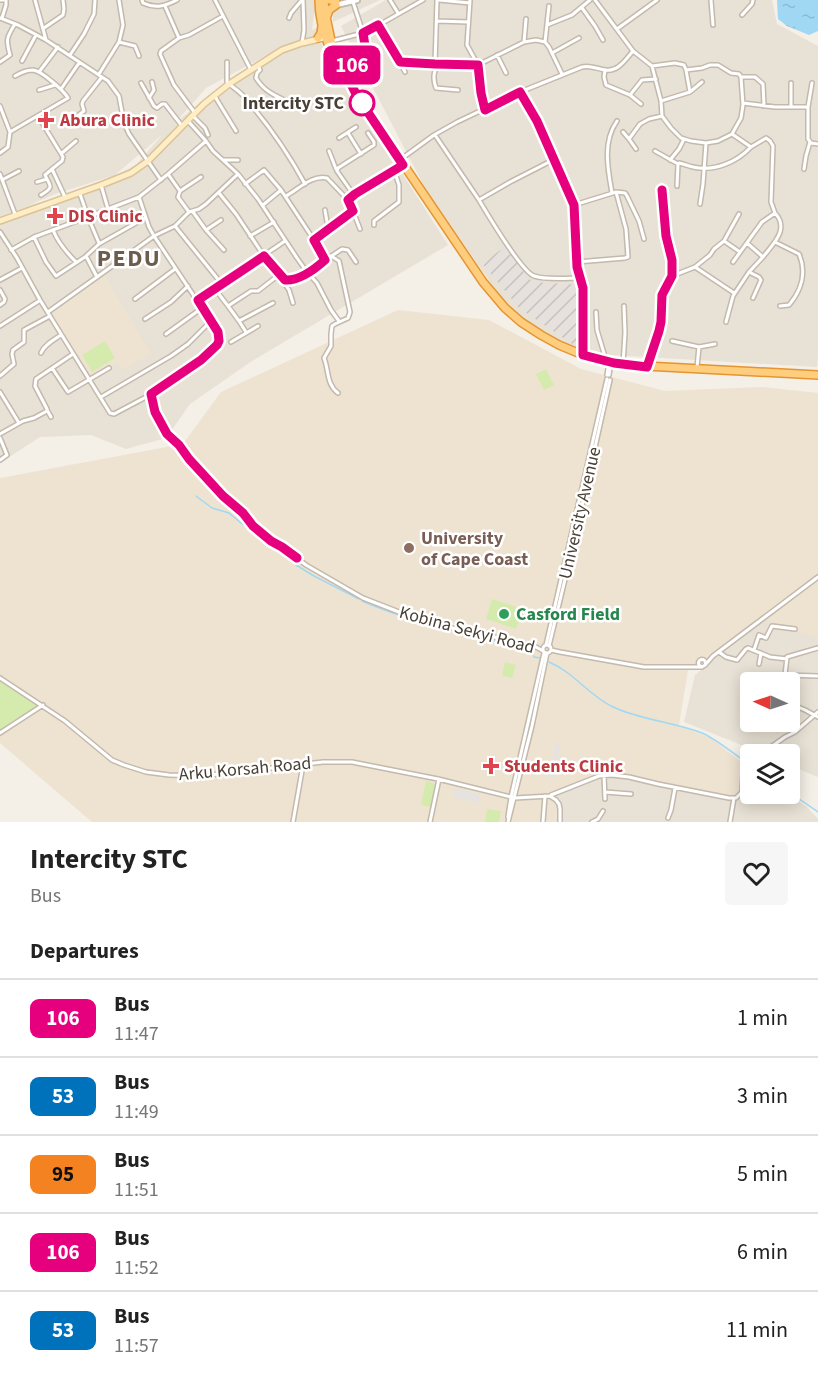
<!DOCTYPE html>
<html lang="en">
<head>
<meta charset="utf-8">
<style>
	:root { --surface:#fff; --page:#f6f6f6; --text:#222; --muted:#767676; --line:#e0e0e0 }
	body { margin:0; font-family:"Source Sans 3",sans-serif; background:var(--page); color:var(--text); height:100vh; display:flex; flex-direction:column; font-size:22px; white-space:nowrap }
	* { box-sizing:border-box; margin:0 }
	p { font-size:20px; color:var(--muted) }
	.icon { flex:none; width:33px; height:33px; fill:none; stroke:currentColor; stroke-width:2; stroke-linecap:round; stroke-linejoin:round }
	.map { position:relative; height:822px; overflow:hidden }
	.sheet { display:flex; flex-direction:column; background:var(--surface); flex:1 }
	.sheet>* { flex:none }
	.badge { padding:0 12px; border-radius:9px; font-size:21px; line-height:39px }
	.needle { width:39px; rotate:273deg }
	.tools { position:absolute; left:740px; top:672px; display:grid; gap:12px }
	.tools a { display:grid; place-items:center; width:60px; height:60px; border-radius:6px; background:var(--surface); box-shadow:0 3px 15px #0003; font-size:30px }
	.map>.badge { position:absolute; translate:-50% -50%; box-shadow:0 0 0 3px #fff }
	h2 { padding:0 30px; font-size:22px; line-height:54px }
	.round { display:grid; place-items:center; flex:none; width:63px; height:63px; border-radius:6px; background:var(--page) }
	.summary { display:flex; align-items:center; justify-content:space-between; height:102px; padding:0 30px }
	h1 { font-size:28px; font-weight:700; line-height:45px }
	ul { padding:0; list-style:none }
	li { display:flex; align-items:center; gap:18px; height:78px; padding:0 30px; border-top:2px solid var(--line) }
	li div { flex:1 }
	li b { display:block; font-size:22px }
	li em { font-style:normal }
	li .badge { min-width:66px; font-weight:700; text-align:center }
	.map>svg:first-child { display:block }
</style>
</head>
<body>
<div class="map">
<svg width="818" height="822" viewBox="0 0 818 822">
	<defs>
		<pattern id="industrial-furrows" width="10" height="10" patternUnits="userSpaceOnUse" patternTransform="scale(1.5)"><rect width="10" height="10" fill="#e6e1dc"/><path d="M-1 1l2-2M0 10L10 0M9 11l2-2" fill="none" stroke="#c7c2bd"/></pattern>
		<pattern id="park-tufts" width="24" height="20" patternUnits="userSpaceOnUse" patternTransform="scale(1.5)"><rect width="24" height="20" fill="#d4ebad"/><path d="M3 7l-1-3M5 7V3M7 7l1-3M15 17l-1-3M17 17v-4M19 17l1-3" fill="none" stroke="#b8cb95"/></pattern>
		<pattern id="water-ripples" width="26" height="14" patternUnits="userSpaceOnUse" patternTransform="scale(1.5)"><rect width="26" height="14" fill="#a0d8f4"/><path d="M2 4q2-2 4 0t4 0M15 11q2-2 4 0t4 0" fill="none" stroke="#8bbad2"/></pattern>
	</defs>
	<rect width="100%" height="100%" fill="#f4efe7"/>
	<!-- residential -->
	<path fill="#e8e1d5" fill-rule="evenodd" d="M0 0H316L312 30 317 28 324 51 448 245 252 361 190 404 166 438 126 449 91 435 40 437 0 463V220L23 208 0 217ZM282 47 224 83 175 123 206 88ZM162 135 136 165 116 175V174ZM112 176 82 192 29 205 58 193Z
		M332 0H380L333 22Z
		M386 0H772L777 24 818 46V357L817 367 576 353 513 315 425 188 341 26Z
		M764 618 818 630V777L789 765V754H764L684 722 695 675ZM750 682H789V722H750Z
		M750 756V794H788L807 807 818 819V822H556L557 810 552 801 551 795 601 774 654 783 739 790 740 771Z"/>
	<!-- industrial -->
	<path fill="url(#industrial-furrows)" d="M505 247 532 282 583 285 587 317 580 349 519 308 482 263Z"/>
	<!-- education -->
	<path fill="#eee3d0" d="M104 274 151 354 122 370 117 363 90 378 52 315 53 313Z
		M398 310 489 320 581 369 665 391 762 387 818 393V638L758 618 700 670H688L679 725 712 739 744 764 740 771 739 790 737 795 733 798 601 774 551 795 552 801 557 810 556 822H92L0 743V478L183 444 221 392Z"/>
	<!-- green -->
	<path fill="#d4ebad" d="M105 341 115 358 92 372 82 355Z
		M546 369 554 385 544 390 536 374Z
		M492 599 523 609 516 629 486 619Z
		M505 662 516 665 512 678 502 675Z
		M0 679 38 706 0 732Z
		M426 781 435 784 431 807 421 805Z"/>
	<!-- park -->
	<path fill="url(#park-tufts)" d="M487 809 501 811 499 822H485Z"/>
	<!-- parking -->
	<path fill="#e5e2df" d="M555 744 561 745 553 779 548 777Z
		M455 788 480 794 478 803 453 797Z"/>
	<!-- water -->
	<path fill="url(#water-ripples)" d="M777 0H818V31L809 35 787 26 778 19Z"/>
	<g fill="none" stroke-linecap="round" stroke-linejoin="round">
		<!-- stream -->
		<path stroke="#a0d8f4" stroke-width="1.5" d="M196 496 212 508 229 513 241 523 256 532
			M259 535 291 560
			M296 565 314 576 359 599
			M362 601C397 616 433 626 470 635
			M474 636 529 648 534 657 540 658
			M549 662C575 673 588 695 613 707 641 720 673 722 702 733 716 739 736 755 748 764
			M789 792 818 812"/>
		<defs>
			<path id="minor" d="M0 0H3
				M35 0 46 40
				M142 0 143 3C156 9 165 6 177 0
				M215 0 251 70
				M390 0 398 13
				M439 0 470 3
				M470 0 467 45 478 65 481 93 485 109
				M595 0 633 51 652 66 661 101 662 116 671 128 681 138 691 141 706 143 718 141 732 134 741 118 743 105 741 77H755L763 84 764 106
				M711 0 713 25
				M353 2 363 33 379 25 400 62 435 64 478 65 524 42 536 40 545 42 549 47 562 74
				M165 6 179 38 189 35 223 16
				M582 8 595 26 603 40
				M742 15 752 4 753 0
				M0 18 18 25 46 40 108 81 119 96 124 123 129 134 161 180
				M2 18 6 5V0
				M289 18 291 13 302 0
				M437 21 468 22
				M379 25 423 0
				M547 25 572 15 590 0
				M44 28 63 15 64 9 63 0
				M617 29 657 0
				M179 38 161 51 160 54 174 85 195 113
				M332 41 363 33 366 52 353 63 352 71 355 79 350 82
				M119 42 135 46 139 56
				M524 42 526 19
				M545 42 549 6
				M302 43 304 30 303 0
				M552 53 579 38
				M70 55 84 34 94 14 95 0
				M497 55 506 73
				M22 61 36 35
				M0 62 10 55C6 40 6 38 15 24
				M227 62V82C233 88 240 91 245 98 268 124 288 153 305 184
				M400 62 405 72
				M435 64 437 0
				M258 65 260 70 257 73 256 78C266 94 279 97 295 105
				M438 65C433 72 433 80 436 88L458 90
				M652 66 675 63 684 65 686 70 690 92
				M605 70 604 77 606 85 630 95
				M686 70 702 68 710 65H718L731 73 739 74 741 77
				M39 72 58 47
				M99 74 119 42 123 25 119 0
				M141 83 154 106 157 108 162 104H165L182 126
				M61 89 79 63
				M39 90 55 85
				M520 92 537 121 574 205 577 267 583 288V354
				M214 95 236 131
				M149 98 154 90 152 82
				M661 101 690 92 702 82
				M743 103 775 107H808V139L811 143 818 144
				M641 104 630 95 642 80 656 79
				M0 106 10 132
				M791 106V83
				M808 107 812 83
				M38 116 63 157 62 161 52 169 65 197
				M193 116 205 128 208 135
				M71 121 84 111 82 104 83 101 102 77
				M623 132 629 139 640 124 649 119 662 116
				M348 133 361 154
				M435 135 479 200 510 182 553 160
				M339 138 356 127
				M629 139 636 149
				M206 141 213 151 238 174 258 199 297 258 307 272 317 283 331 310 339 321
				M329 151 336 169
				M655 151 678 164
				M0 153 8 147 10 132 68 98C64 91 42 71 33 70 26 70 20 73 15 76
				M62 153 76 141
				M401 159 434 135 457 122 520 92 582 67C591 65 597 69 606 70 618 72 626 59 633 51
				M223 160H238
				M670 160 679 149 684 139
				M804 169 806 156 810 142
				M0 174 15 214
				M168 174 206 141 188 121
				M2 180 19 171
				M37 182 47 179
				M245 184 264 170 281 190
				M101 185 108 209 139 197 168 174 180 191 201 177
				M677 186 678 164 679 163C684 164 688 166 693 167 714 172 737 162 751 147L732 134
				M662 190 666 236 672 260V276
				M180 191 178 197 189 212
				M219 193 236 214 264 256 285 280H293L300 277 342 249 348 250 356 262
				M612 193C608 170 602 142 617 121
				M80 194 88 217 108 209
				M355 194 351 191 337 171 338 168 374 145V142L368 133
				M41 195C55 187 50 186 45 175L52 169
				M286 196C299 189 311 175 327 178L348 200
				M139 197 149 227 154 236 175 226 189 212 199 209 206 204 238 174
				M479 200C488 215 521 271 534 276 545 280 568 278 580 278
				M700 204 703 184 706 143
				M263 205 281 190 314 240 325 260
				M574 205 616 192 625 193 627 196 639 221 644 239
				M325 210 327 222 334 225
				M353 211 360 229
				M193 212 206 230 221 220
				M374 225V221L399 202V185L394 170
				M175 226 221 283
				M53 230C58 243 67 253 76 262
				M206 230 224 250
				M0 232 17 258 40 300 110 413 114 414 148 396 201 360 217 345 219 341 218 332 154 236 97 277
				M250 236 274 222
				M34 237 46 262 56 276 85 257
				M314 240 353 211 348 200 351 197 403 165
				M724 241 740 252
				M775 242 799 254C807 273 801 291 789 305L780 306
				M747 243 763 257C773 244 790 229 775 213
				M11 250 34 237 88 217 99 243
				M331 256 339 261 350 312 348 318 335 324 332 326 331 334V346L324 358C329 370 326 384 338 393
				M577 262 625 258 628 257 626 229 616 192
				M733 262 762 222 775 213 771 202 773 146 770 141 766 138 751 147
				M695 267 734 293
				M749 272 759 277 761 280 753 298
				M0 280 22 268
				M285 280 284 283 289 290 293 303
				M215 289 228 306 251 291H258L280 274
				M0 290 5 299 4 302 0 305
				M135 299 175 269
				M198 300 285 241
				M228 306 239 321 273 303
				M48 312 97 277 86 256 99 244 145 218
				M596 312 597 330 606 360
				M145 319 171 302 188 286
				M239 321 246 332
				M726 322 733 296 749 272 763 257
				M0 326 39 301
				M166 334 202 308
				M672 341 699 347
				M231 342 258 326
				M577 352 582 340
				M41 353C44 345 54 340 61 335
				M623 364 625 333 624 306
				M648 364 659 331 662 295 672 276 695 267 710 255 714 249 724 241 739 214
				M697 367 699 347 715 344
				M52 368 68 392 109 368
				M607 375 609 362
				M609 375 611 362
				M0 376 14 364 12 354 13 350 24 342V330L50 316
				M0 392 19 423
				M152 395 155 412 165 432 179 445 212 485 223 496 243 513 253 526 271 541 282 547 306 565 363 598 417 619 436 625 469 631 536 647 543 651
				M101 397 171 356 188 344 211 321
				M47 410 51 417
				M0 434 23 421 34 418 47 411V409L35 386 36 379 73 354
				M0 438 7 455 0 460
				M543 649a4 4 0 1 1 8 0a4 4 0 1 1-8 0Z
				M546 645 607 379
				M549 646 574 542 610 380
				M551 650 560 652 644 667H702
				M754 650 759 635 766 638 772 626 795 629
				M719 652 726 657 737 660 746 649 748 648 770 657 787 659
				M698.5 663a3.5 3.5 0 1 1 7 0a3.5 3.5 0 1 1-7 0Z
				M759 664 761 653
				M705 665 713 656 818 577
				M785 675 818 676
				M0 678 65 721 112 760 124 765 146 772 169 775 201 776 323 762H352L438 779 515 798 550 796 556 800 559 804 560 809V822
				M782 682 785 675 787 657 818 648
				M789 703 805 710 818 717
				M0 733 43 705
				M761 754 785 737 795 732 818 712
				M604 775 605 799
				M605 792 631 794
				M551 795 599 776 612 775 629 777 658 784 729 798H736L742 792 743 773 750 763
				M508 817 511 797 544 653
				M668 818 671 810 675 788
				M293 822 303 765
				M430 822 439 779
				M508 822 532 726 547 653
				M543 822 545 796
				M592 822 598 819 603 811
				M730 822 734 798"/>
			<path id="tertiary" d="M336 5 357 0"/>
			<path id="secondary" d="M0 221 101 185 131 173 148 161 204 104 229 84 282 50 302 43 328 37"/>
			<path id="trunk" d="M319 0C319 32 334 60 351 87L483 282 505 308 521 322 541 335 559 345 583 355 626 365 818 375
				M324 0 325 12 332 45
				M330 0 336 2
				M327 16 329 10 336 5
				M318 38 321 33 322 26"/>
		</defs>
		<!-- minor casing -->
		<use href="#minor" stroke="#c3b9ac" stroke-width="6"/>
		<!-- tertiary casing -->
		<use href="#tertiary" stroke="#c3b9ac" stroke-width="8"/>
		<!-- secondary casing -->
		<use href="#secondary" stroke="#dac396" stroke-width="8"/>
		<!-- trunk casing -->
		<use href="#trunk" stroke="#e59530" stroke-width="10"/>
		<!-- minor -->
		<use href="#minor" stroke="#fff" stroke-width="3"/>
		<!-- tertiary -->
		<use href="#tertiary" stroke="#fff" stroke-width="4.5"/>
		<!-- secondary -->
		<use href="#secondary" stroke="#ffedc6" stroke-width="5"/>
		<!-- trunk -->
		<use href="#trunk" stroke="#ffcd7e" stroke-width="7"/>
	</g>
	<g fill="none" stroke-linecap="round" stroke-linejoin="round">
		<defs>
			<path id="line" d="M297 558 282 547 271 541 253 526 243 513 223 496 189 459 179 445 167 434 155 412 151 394 201 360 217 345 219 341 218 332 198 300 264 256 285 280C299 281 315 269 325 260L314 240 353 211 348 200 355 194 403 165 357 96 350 82 355 79 352 72 353 63 366 52 363 33 378 25 400 62 435 64 478 65 481 93 485 110 520 92 537 121 574 205 577 267 583 288V355L614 363 647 367 659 331 661 322 662 295 672 276V260L666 236 662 190"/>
		</defs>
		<!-- line casing -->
		<use href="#line" stroke="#fff" stroke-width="14"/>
		<!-- line -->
		<use href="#line" stroke="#e6007e" stroke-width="9"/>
	</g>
	<!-- markers -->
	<circle fill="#fff" stroke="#e6007e" stroke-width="3" cx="362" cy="103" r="12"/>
	<g fill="#e0444e" stroke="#fff" stroke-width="2">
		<path d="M43 111h6v6h6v6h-6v6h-6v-6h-6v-6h6z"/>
		<path d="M52 207h6v6h6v6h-6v6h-6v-6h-6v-6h6z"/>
		<path d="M488 757h6v6h6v6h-6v6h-6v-6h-6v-6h6z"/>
	</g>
	<circle fill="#8d6e63" stroke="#fff" stroke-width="2" cx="409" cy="548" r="6"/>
	<circle fill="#2e9e5b" stroke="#fff" stroke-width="2" cx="504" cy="614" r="6"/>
	<g text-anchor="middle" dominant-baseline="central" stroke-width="5" stroke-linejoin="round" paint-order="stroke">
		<!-- stop labels -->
		<g font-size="18" font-weight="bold" fill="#483f35" stroke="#fff" text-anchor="end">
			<text x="344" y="103">Intercity STC</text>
		</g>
		<!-- health labels -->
		<g font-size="18" font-weight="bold" fill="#be3a42" stroke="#fff" text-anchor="start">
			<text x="60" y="120">Abura Clinic</text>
			<text x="68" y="216">DIS Clinic</text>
			<text x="504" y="766">Students Clinic</text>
		</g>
		<!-- street labels -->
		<g font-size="18" fill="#483f35" stroke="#fff">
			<text transform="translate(580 513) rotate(-77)">University Avenue</text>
			<text transform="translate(467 630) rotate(15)">Kobina Sekyi Road</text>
			<text transform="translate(245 769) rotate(-5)">Arku Korsah Road</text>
		</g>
		<!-- education labels -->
		<g font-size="18" font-weight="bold" fill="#785e54" stroke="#fff" text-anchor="start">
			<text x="421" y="538">University<tspan x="421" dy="21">of Cape Coast</tspan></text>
		</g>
		<!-- leisure labels -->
		<g font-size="18" font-weight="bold" fill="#27864d" stroke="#fff" text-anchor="start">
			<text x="516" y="614">Casford Field</text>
		</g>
		<!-- district labels -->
		<g font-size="24" font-weight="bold" letter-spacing="1.5" fill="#6b5c4c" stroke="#fff">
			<text x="129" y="258">PEDU</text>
		</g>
	</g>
</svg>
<div class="tools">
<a><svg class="needle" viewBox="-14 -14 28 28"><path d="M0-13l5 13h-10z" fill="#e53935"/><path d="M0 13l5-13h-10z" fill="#767676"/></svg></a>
<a><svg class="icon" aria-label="layers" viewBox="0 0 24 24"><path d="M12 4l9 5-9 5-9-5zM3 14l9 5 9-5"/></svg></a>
</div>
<b class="badge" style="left:352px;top:65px;background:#e6007e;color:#fff">106</b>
</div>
<section class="sheet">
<div class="summary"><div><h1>Intercity STC</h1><p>Bus</p></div><a class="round"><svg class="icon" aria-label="heart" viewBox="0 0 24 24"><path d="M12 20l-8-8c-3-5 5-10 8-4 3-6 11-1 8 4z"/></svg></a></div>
<h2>Departures</h2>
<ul>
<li><span class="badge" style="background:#e6007e;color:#fff">106</span><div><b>Bus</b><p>11:47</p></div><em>1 min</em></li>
<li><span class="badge" style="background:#0072bc;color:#fff">53</span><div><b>Bus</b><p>11:49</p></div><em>3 min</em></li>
<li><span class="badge" style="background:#f58220;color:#111">95</span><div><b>Bus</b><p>11:51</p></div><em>5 min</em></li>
<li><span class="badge" style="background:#e6007e;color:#fff">106</span><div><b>Bus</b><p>11:52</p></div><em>6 min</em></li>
<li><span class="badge" style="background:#0072bc;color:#fff">53</span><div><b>Bus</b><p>11:57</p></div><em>11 min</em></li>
</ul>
</section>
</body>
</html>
